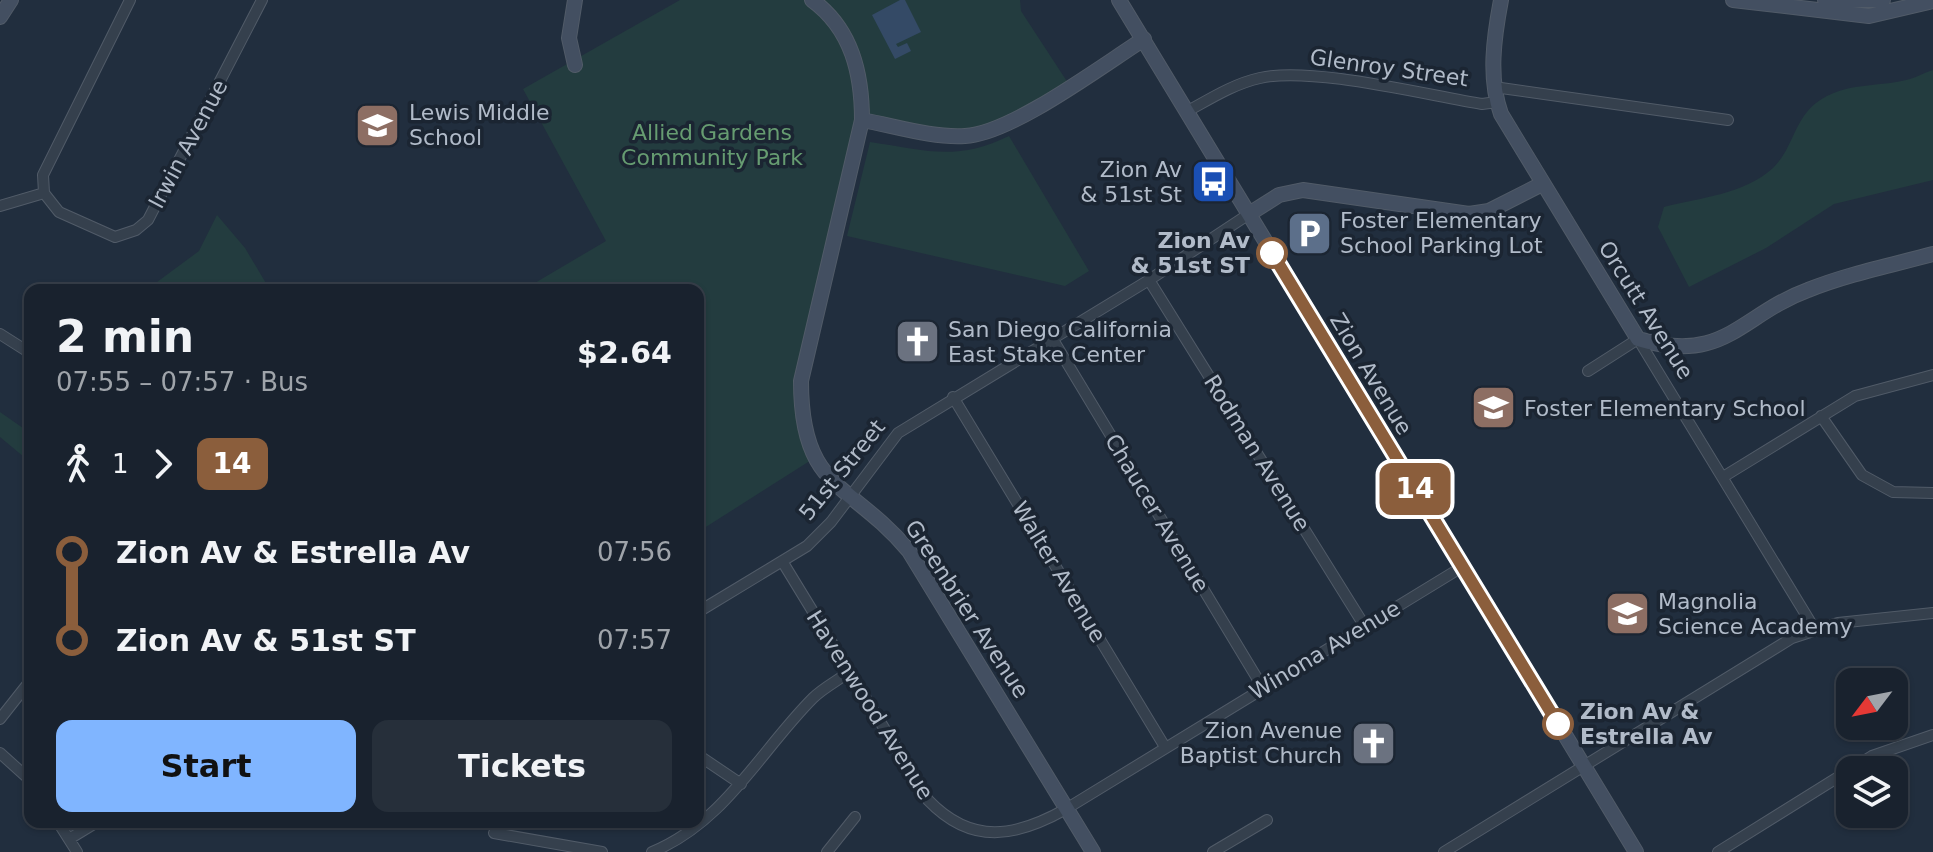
<!DOCTYPE html>
<html lang="en">
<head>
<meta charset="utf-8">
<style>
	:root { --surface:#19222e; --page:#262f3a; --text:#f1f3f6; --muted:#9fa4aa; --line:#373f4a; --accent:#80b5ff }
	body { margin:0; font-family:"DejaVu Sans",sans-serif; background:var(--page); color:var(--text); height:100vh; display:flex; flex-direction:column; font-size:30px; white-space:nowrap }
	* { box-sizing:border-box; margin:0 }
	p { font-size:26px; color:var(--muted) }
	.icon { flex:none; width:44px; height:44px; fill:none; stroke:currentColor; stroke-width:2; stroke-linecap:round; stroke-linejoin:round }
	.map { position:relative; flex:1; overflow:hidden }
	.sheet { position:absolute; left:24px; top:284px; width:680px; height:544px; display:flex; flex-direction:column; background:var(--surface); border-radius:16px; box-shadow:0 2px 6px #0004,0 0 0 2px var(--line) }
	.sheet>* { flex:none }
	.badge { padding:0 16px; border-radius:12px; font-size:28px; line-height:52px }
	.needle { width:52px; rotate:238deg }
	.buttons { position:absolute; left:1836px; top:668px; display:grid; gap:16px }
	.buttons a { display:grid; place-items:center; width:72px; height:72px; border-radius:16px; background:var(--surface); box-shadow:0 2px 6px #0004,0 0 0 2px var(--line); font-size:40px }
	.map>.badge { position:absolute; translate:-50% -50%; box-shadow:0 0 0 4px #fff }
	.legs { display:flex; align-items:center; gap:12px; height:88px; padding:0 32px; font-size:26px }
	.legs p { margin-inline-start:auto }
	.head { display:flex; align-items:center; justify-content:space-between; height:136px; padding:0 32px }
	h1 { font-size:44px; font-weight:800; line-height:60px }
	.primary-button { display:flex; gap:16px; margin-top:auto; padding:16px 32px }
	.primary-button a { flex:1; height:92px; border-radius:16px; background:var(--accent); color:#111; font-size:32px; font-weight:800; line-height:92px; text-align:center }
	.primary-button a+a { background:var(--page); color:var(--text) }
	ul { padding:0 32px; list-style:none }
	li { display:flex; align-items:center; gap:28px; height:88px; font-size:30px }
	li i { display:grid; place-items:center; width:12px; height:100%; margin:0 10px; background:currentColor }
	li i::after { content:''; width:20px; height:20px; margin:-10px; border:6px solid; border-radius:50%; background:var(--surface) }
	li p { margin-inline-start:auto }
	li:first-child i { background:linear-gradient(#0000 50%,currentColor 0) }
	li:last-child i { background:linear-gradient(currentColor 50%,#0000 0) }
	.map>svg:first-child { display:block }
</style>
</head>
<body>
<div class="map">
<svg width="1933" height="852" viewBox="0 0 1933 852">
	<rect width="100%" height="100%" fill="#212e3e"/>
	<!-- green -->
	<path fill="#233c3f" d="M680 0H1020L1021 11 1068 83 981 133 861 121 803 370 816 457 698 532V290H523L606 241 523 89Z
		M1933 70V180L1834 204 1766 248 1689 287 1658 227 1664 207C1699 198 1745 194 1773 168 1793 149 1794 120 1816 103 1845 81 1878 88 1910 79 1918 77 1925 72 1933 70Z
		M1009 136 1089 271 1065 286 847 236 870 142C925 150 956 162 1009 136Z
		M217 215 245 248 270 290H134L153 285 199 251Z
		M0 412 30 433V462L0 437Z"/>
	<!-- water -->
	<path fill="#344a66" d="M900 0H905L921 32 896 44 898 47 907 43 911 51 895 59 872 15Z"/>
	<g fill="none" stroke-linecap="round" stroke-linejoin="round">
		<defs>
			<path id="street" d="M130 0 43 175 44 193 59 212 115 237 136 230 148 220 262 0
				M1494 87 1728 120
				M1186 112C1210 99 1233 84 1260 78 1311 66 1426 95 1482 104L1497 102
				M0 206 44 193
				M1149 280 1364 625
				M0 334 30 353
				M1052 338 1263 688
				M1588 371 1638 339 1814 628
				M953 397 1165 747
				M1821 416 1862 475 1893 492 1933 493
				M1723 477 1855 396 1933 375
				M782 561 928 800C972 846 1016 837 1066 809L1462 567
				M698 612 807 546 831 522 898 433 1149 280 1249 214
				M0 719 30 681
				M0 753 30 780
				M698 755 741 784
				M58 822 77 852
				M494 833 602 852
				M69 839 97 822
				M652 852C725 822 760 751 813 698 823 688 837 681 849 672
				M827 852 855 817
				M1213 852 1267 820
				M1444 852 1792 638 1838 623 1933 613
				M1718 852 1872 756 1933 735"/>
			<path id="secondary" d="M812 0C852 29 862 74 862 120L801 381C801 491 850 481 909 551L1093 852
				M1119 0 1636 852
				M1501 0C1494 37 1488 78 1501 114L1638 339C1725 365 1740 315 1808 290 1848 274 1892 265 1933 254
				M1733 0 1869 16 1933 1
				M1825 0H1883
				M0 17 11 0
				M575 65 569 38 575 0
				M862 120C895 126 932 138 965 136 1011 134 1103 65 1144 39
				M1249 214 1279 195 1303 190 1469 214 1489 211 1542 184"/>
		</defs>
		<!-- street casing -->
		<use href="#street" stroke="#515b68" stroke-width="12"/>
		<!-- secondary casing -->
		<use href="#secondary" stroke="#515b68" stroke-width="16"/>
		<!-- street -->
		<use href="#street" stroke="#35404d" stroke-width="10"/>
		<!-- secondary -->
		<use href="#secondary" stroke="#434f61" stroke-width="14"/>
	</g>
	<g fill="none" stroke-linecap="round" stroke-linejoin="round">
		<defs>
			<path id="line-1" d="M1272 253 1558 724"/>
		</defs>
		<!-- line-1 casing -->
		<use href="#line-1" stroke="#fff" stroke-width="18"/>
		<!-- line-1 -->
		<use href="#line-1" stroke="#8b5e3c" stroke-width="12"/>
	</g>
	<!-- icons -->
	<defs>
		<symbol id="school-square" viewBox="-11 -11 22 22"><rect x="-9" y="-9" width="18" height="18" rx="4" fill="#8d6e63" stroke="#1b2532"/><path d="M0-5L7-2L0 1L-7-2ZM-4 1L0 2.5L4 1V4Q0 6-4 4Z" fill="#fff"/></symbol>
		<symbol id="bus-square" viewBox="-11 -11 22 22"><rect x="-9" y="-9" width="18" height="18" rx="4" fill="#1a4fb4" stroke="#1b2532"/><path d="M-5-6H5V4H4V6H2V4H-2V6H-4V4H-5ZM-3.5-4V0h7V-4ZM-3.5 1.2v1.5H-2V1.2ZM2 1.2v1.5H3.5V1.2Z" fill="#fff"/></symbol>
		<symbol id="parking-square" viewBox="-11 -11 22 22"><rect x="-9" y="-9" width="18" height="18" rx="4" fill="#5c6f8a" stroke="#1b2532"/><path d="M-3.5-5.5H1a3.5 3.5 0 0 1 0 7H-1V5.5H-3.5ZM-1-3.4V-.6H.8a1.4 1.4 0 0 0 0-2.8Z" fill="#fff"/></symbol>
		<symbol id="church-square" viewBox="-11 -11 22 22"><rect x="-9" y="-9" width="18" height="18" rx="4" fill="#6b7280" stroke="#1b2532"/><path d="M-1.2-6h2.4v3.5h3.3v2.4h-3.3V6h-2.4V-.1h-3.3v-2.4h3.3Z" fill="#fff"/></symbol>
	</defs>
	<g fill-rule="evenodd">
		<use href="#school-square" x="352" y="100" width="51" height="51"/>
		<use href="#bus-square" x="1188" y="156" width="51" height="51"/>
		<use href="#parking-square" x="1284" y="208" width="51" height="51"/>
		<use href="#church-square" x="892" y="316" width="51" height="51"/>
		<use href="#school-square" x="1468" y="382" width="51" height="51"/>
		<use href="#school-square" x="1602" y="588" width="51" height="51"/>
		<use href="#church-square" x="1348" y="718" width="51" height="51"/>
	</g>
	<!-- markers -->
	<g fill="#fff" stroke="#8b5e3c" stroke-width="4">
		<circle cx="1272" cy="253" r="14"/>
		<circle cx="1558" cy="724" r="14"/>
	</g>
	<g text-anchor="middle" dominant-baseline="central" stroke-width="7" stroke-linejoin="round" paint-order="stroke">
		<!-- street labels -->
		<g font-size="22" fill="#b1bbc9" stroke="#1b2532">
			<text transform="translate(1389 68) rotate(8)">Glenroy Street</text>
			<text transform="translate(188 144) rotate(-62)">Irwin Avenue</text>
			<text transform="translate(1646 310) rotate(58)">Orcutt Avenue</text>
			<text transform="translate(1371 374) rotate(59)">Zion Avenue</text>
			<text transform="translate(1257 453) rotate(58)">Rodman Avenue</text>
			<text transform="translate(842 470) rotate(-51)">51st Street</text>
			<text transform="translate(1157 513) rotate(59)">Chaucer Avenue</text>
			<text transform="translate(1059 572) rotate(59)">Walter Avenue</text>
			<text transform="translate(967 609) rotate(57)">Greenbrier Avenue</text>
			<text transform="translate(1325 650) rotate(-31)">Winona Avenue</text>
			<text transform="translate(870 705) rotate(58)">Havenwood Avenue</text>
		</g>
		<!-- poi labels -->
		<g font-size="22" fill="#b1bbc9" stroke="#1b2532" text-anchor="start">
			<text x="409" y="112">Lewis Middle<tspan x="409" dy="25">School</tspan></text>
			<text x="1182" y="169" text-anchor="end">Zion Av<tspan x="1182" dy="25">&amp; 51st St</tspan></text>
			<text x="1340" y="220">Foster Elementary<tspan x="1340" dy="25">School Parking Lot</tspan></text>
			<text x="948" y="329">San Diego California<tspan x="948" dy="25">East Stake Center</tspan></text>
			<text x="1524" y="408">Foster Elementary School</text>
			<text x="1658" y="601">Magnolia<tspan x="1658" dy="25">Science Academy</tspan></text>
			<text x="1342" y="730" text-anchor="end">Zion Avenue<tspan x="1342" dy="25">Baptist Church</tspan></text>
		</g>
		<!-- park labels -->
		<g font-size="22" fill="#669c71" stroke="#1b2532">
			<text x="712" y="132">Allied Gardens<tspan x="712" dy="25">Community Park</tspan></text>
		</g>
		<!-- stop labels -->
		<g font-size="22" font-weight="bold" fill="#b1bbc9" stroke="#1b2532" text-anchor="end">
			<text x="1250" y="240">Zion Av<tspan x="1250" dy="25">&amp; 51st ST</tspan></text>
			<text x="1580" y="711" text-anchor="start">Zion Av &amp;<tspan x="1580" dy="25">Estrella Av</tspan></text>
		</g>
	</g>
</svg>
<div class="buttons">
<a><svg class="needle" viewBox="-14 -14 28 28"><path d="M0-13l5 13h-10z" fill="#e53935"/><path d="M0 13l5-13h-10z" fill="#9fa4aa"/></svg></a>
<a><svg class="icon" aria-label="layers" viewBox="0 0 24 24"><path d="M12 4l9 5-9 5-9-5zM3 14l9 5 9-5"/></svg></a>
</div>
<b class="badge" style="left:1415px;top:489px;background:#8b5e3c;color:#fff">14</b>
<section class="sheet">
<div class="head"><div><h1>2 min</h1><p>07:55 – 07:57 · Bus</p></div><b>$2.64</b></div>
<div class="legs"><svg class="icon" aria-label="walk" viewBox="0 0 24 24"><circle cx="13" cy="4" r="2"/><path d="M13 8l-2 6 4 7M11 14l-3 7M7 12l3-4h3l4 4"/></svg>1<svg class="icon" aria-label="forward" viewBox="0 0 24 24"><path d="M9 5l7 7-7 7"/></svg><b class="badge" style="background:#8b5e3c;color:#fff">14</b></div>
<ul>
<li><i style="color:#8b5e3c"></i><b>Zion Av &amp; Estrella Av</b><p>07:56</p></li>
<li><i style="color:#8b5e3c"></i><b>Zion Av &amp; 51st ST</b><p>07:57</p></li>
</ul>
<div class="primary-button"><a>Start</a><a>Tickets</a></div>
</section>
</div>
</body>
</html>
